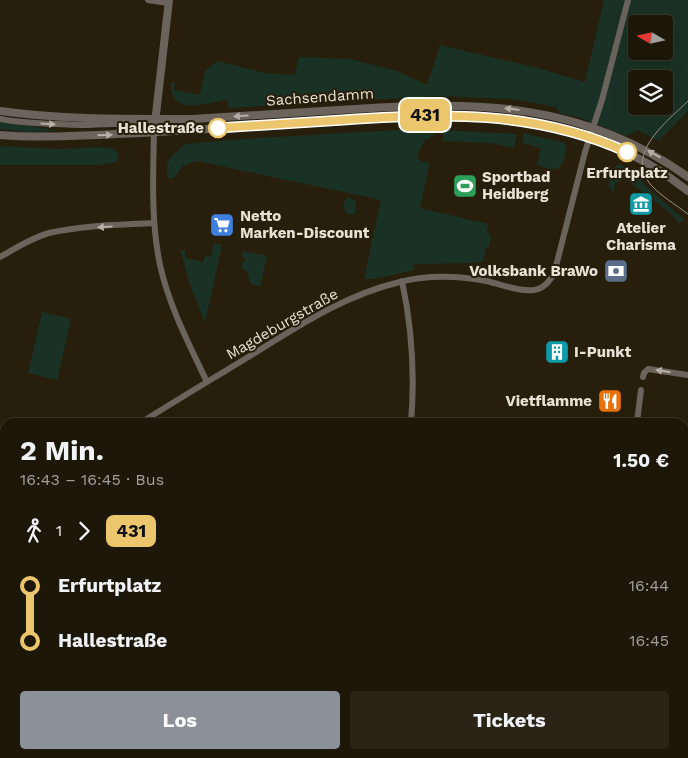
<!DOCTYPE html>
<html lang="de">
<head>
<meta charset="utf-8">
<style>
	:root { --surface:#1d1709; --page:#2a2417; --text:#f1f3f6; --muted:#a09f9c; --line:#3b362a; --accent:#8c9099 }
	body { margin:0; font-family:"Work Sans",sans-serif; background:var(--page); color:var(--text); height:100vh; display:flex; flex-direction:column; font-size:19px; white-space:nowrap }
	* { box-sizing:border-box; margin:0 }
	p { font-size:16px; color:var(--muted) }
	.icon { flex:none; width:28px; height:28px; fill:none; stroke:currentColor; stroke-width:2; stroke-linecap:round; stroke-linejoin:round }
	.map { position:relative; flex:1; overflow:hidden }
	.drawer { position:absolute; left:0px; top:418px; width:689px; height:341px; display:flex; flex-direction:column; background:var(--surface); border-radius:15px 15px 0 0; box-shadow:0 5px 20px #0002,0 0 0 1px var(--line) }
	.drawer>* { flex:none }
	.badge { padding:0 10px; border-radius:8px; font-size:18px; line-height:32px }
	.needle { width:32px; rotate:279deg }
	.controls { position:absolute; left:628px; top:15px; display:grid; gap:10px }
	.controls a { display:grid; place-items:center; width:45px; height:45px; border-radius:5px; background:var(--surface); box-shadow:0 5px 20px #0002,0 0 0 1px var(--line); font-size:25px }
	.map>.badge { position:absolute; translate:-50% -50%; box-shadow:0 0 0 2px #fff }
	.legs { display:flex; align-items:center; gap:8px; height:55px; padding:0 20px; font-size:16px }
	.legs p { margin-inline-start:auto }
	.summary { display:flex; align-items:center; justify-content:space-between; height:85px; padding:0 20px }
	h1 { font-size:28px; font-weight:700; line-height:38px }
	.action { display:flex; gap:10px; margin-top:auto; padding:10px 20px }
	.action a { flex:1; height:58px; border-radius:5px; background:var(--accent); color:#fff; font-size:20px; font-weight:700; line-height:58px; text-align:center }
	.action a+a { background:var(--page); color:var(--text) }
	ul { padding:0 20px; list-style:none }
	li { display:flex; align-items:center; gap:18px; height:55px; font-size:19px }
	li i { display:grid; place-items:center; width:8px; height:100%; margin:0 6px; background:currentColor }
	li i::after { content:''; width:12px; height:12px; margin:-6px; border:4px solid; border-radius:50%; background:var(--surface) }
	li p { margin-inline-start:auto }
	li:first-child i { background:linear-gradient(#0000 50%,currentColor 0) }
	li:last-child i { background:linear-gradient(currentColor 50%,#0000 0) }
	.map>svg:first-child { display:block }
</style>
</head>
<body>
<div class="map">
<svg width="688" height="758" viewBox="0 0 688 758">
	<rect width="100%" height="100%" fill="#271f0c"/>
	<!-- commercial -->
	<path fill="#352122" d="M0 738H5V754H89L92 758H0Z"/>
	<!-- medical -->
	<path fill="#342125" d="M186 754H295L294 758H184Z"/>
	<!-- green -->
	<path fill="#1a3225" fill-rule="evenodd" d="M604 0H688V111L659 141 638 130 627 136 578 117 560 113 556 107 513 99 438 96 229 108 227 99C207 104 169 117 171 82L175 83 174 90 200 95 205 71 217 61 265 73 295 75 299 57 349 59 397 71 427 85 440 45 534 67 585 82ZM636 24H664V51H636ZM636 79H664V106H636Z
		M0 121 59 131 26 132 0 129Z
		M412 129H434L436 132 433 136 425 140 417 155C418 162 424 162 430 162L420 208 488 224 487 231 491 237 489 247 486 248 483 261 473 263 414 264V270L375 279H364L381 200 197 161 183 166 173 179 167 178V164L170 158 185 144 243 139Z
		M443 130 517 134 514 148 491 143 443 141Z
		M524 133 565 143C567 147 566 150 565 155 562 174 552 170 537 165L541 148 522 143Z
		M0 146 57 149 100 147 112 148 118 153 117 162 99 165H0Z
		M619 164 638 176 648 188 685 220 679 223 669 212 625 179 615 183 614 192 608 187 613 169Z
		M348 197 356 201 355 215 346 213 343 204Z
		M214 243 222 245 205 323 189 282 180 249 185 251V258L203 262 205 256 211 257Z
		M243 251 267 256 260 287 250 283 248 273 241 268 242 262H244L245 258 241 256Z
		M42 312 71 319 57 380 28 373Z
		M688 527V589L684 591V555Z
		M108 754H186L184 758H110Z"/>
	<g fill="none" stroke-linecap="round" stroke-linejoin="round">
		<!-- minor -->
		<path stroke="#6b645c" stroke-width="6" d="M148 0 168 3
			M0 119C27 124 54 124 81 125 104 125 134 120 154 132 153 177 151 222 160 265 169 306 189 344 207 382
			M0 257C16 248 31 238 49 233 83 225 120 225 154 223
			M402 281C412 328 415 375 411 422
			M643 377 644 373 648 369 688 375
			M142 422C180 398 219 375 258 351 303 323 348 294 400 282 427 275 459 276 486 281 501 284 519 292 534 290 544 289 549 281 554 274L585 152 602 100 628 0
			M637 422 641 390
			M0 501 5 497
			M684 510 688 513
			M0 633 5 634
			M684 749 688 750
			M439 754 443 758
			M534 758 538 754
			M639 758 640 754"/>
		<!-- tertiary -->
		<path stroke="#6b645c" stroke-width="8" d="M0 111C64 120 128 119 192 119 246 116 300 112 355 109 478 101 583 102 688 177
			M155 123 169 0
			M0 135C39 138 78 136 117 134 187 131 258 125 328 121 458 112 579 104 688 191
			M103 754 106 758
			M137 754V758"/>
		<!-- trunk -->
		<path stroke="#c5b7a4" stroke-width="10" d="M0 703H5
			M0 727H5"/>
		<!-- motorway -->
		<path stroke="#d4c5af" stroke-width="11" d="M684 595 688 593
			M684 612 688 611
			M684 637 688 636
			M684 652H688"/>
		<!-- tram -->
		<path stroke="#9a9384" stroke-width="1" d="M688 101C668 121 624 153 651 185 661 196 676 205 688 214
			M684 623H688
			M0 716H5"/>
	</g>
	<!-- one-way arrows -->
	<defs><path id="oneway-solid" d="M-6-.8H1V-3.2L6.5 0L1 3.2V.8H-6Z" transform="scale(1.25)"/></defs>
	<g fill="#b5b0a5">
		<use href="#oneway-solid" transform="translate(512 109) rotate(-173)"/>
		<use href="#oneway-solid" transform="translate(241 116) rotate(176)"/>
		<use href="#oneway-solid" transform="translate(48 124) rotate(3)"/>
		<use href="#oneway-solid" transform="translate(105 135) rotate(-2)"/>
		<use href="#oneway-solid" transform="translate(654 154) rotate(-151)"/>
		<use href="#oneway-solid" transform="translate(105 227) rotate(177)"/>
		<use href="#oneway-solid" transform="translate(663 371) rotate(-171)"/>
	</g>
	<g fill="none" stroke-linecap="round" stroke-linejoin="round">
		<defs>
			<path id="line-1" d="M218 128C260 125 302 123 343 120 441 113 535 110 627 152"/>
		</defs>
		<!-- line-1 casing -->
		<use href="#line-1" stroke="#fff" stroke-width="11"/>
		<!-- line-1 -->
		<use href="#line-1" stroke="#ebc66c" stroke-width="8"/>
	</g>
	<!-- icons -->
	<defs>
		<symbol id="stadium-square" viewBox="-11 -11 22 22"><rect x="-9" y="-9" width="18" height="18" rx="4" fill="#2e9e5b" stroke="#271f0c"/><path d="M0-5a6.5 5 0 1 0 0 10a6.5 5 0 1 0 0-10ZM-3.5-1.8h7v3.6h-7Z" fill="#fff"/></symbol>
		<symbol id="museum-square" viewBox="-11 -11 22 22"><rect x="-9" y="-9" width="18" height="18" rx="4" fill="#0f9aa8" stroke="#271f0c"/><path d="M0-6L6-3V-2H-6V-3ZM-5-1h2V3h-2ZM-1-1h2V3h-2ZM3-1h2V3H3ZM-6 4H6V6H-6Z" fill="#fff"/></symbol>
		<symbol id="supermarket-square" viewBox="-11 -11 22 22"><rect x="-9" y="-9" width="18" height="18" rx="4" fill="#3f7fe0" stroke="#271f0c"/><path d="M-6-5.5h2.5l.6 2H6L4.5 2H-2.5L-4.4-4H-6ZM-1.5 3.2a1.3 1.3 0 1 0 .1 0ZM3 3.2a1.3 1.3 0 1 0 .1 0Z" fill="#fff"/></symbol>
		<symbol id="bank-square" viewBox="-11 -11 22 22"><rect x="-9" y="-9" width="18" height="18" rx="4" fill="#5c6f8a" stroke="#271f0c"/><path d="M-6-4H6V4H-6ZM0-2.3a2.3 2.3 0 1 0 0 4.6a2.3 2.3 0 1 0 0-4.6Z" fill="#fff"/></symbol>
		<symbol id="building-square" viewBox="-11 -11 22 22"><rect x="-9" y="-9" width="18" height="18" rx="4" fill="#0f9aa8" stroke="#271f0c"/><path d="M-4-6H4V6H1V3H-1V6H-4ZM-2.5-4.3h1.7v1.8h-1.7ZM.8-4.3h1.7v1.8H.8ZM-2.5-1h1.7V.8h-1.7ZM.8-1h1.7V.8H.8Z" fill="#fff"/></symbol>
		<symbol id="restaurant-square" viewBox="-11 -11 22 22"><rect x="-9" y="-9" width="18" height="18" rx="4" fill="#e8710a" stroke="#271f0c"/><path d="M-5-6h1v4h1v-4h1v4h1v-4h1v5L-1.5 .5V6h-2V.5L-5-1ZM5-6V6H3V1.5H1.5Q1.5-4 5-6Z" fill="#fff"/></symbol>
	</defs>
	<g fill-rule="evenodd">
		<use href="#stadium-square" x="451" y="172" width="28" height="28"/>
		<use href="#museum-square" x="627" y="190" width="28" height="28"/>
		<use href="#supermarket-square" x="208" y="211" width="28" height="28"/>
		<use href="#bank-square" x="602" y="257" width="28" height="28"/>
		<use href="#building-square" x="543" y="338" width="28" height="28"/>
		<use href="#restaurant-square" x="596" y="387" width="28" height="28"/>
	</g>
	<!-- markers -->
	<g fill="#fff" stroke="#ebc66c" stroke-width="2.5">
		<circle cx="218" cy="128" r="9"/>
		<circle cx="627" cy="152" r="9"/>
	</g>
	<g text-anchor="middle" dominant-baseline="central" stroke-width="4" stroke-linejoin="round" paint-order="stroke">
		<!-- street labels -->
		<g font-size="15" fill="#e7e2d6" stroke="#271f0c">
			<text transform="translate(320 97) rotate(-4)">Sachsendamm</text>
			<text transform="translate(282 324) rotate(-30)">Magdeburgstraße</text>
		</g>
		<!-- stop labels -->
		<g font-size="15" font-weight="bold" fill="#e7e2d6" stroke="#271f0c" text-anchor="end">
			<text x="204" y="128">Hallestraße</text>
			<text x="627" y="173" text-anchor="middle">Erfurtplatz</text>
		</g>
		<!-- poi labels -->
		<g font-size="15" font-weight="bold" fill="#e7e2d6" stroke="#271f0c" text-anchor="start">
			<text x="482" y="177">Sportbad<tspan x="482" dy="17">Heidberg</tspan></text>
			<text x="240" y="216">Netto<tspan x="240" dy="17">Marken-Discount</tspan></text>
			<text x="641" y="228" text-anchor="middle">Atelier<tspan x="641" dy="17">Charisma</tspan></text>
			<text x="598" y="271" text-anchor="end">Volksbank BraWo</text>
			<text x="574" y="352">I-Punkt</text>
			<text x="592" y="401" text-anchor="end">Vietflamme</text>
		</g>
	</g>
</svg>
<div class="controls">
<a><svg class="needle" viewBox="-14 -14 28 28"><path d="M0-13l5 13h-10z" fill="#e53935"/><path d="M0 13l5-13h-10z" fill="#a09f9c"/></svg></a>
<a><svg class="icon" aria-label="layers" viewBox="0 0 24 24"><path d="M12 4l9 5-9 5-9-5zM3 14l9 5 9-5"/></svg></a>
</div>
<b class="badge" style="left:425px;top:115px;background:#ebc66c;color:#111">431</b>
<section class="drawer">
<div class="summary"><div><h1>2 Min.</h1><p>16:43 – 16:45 · Bus</p></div><b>1.50 €</b></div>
<div class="legs"><svg class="icon" aria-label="walk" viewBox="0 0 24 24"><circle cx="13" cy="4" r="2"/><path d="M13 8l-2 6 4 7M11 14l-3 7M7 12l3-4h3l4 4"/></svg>1<svg class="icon" aria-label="forward" viewBox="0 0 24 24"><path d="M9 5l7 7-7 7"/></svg><b class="badge" style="background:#ebc66c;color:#111">431</b></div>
<ul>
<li><i style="color:#ebc66c"></i><b>Erfurtplatz</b><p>16:44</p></li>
<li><i style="color:#ebc66c"></i><b>Hallestraße</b><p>16:45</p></li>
</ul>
<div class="action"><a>Los</a><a>Tickets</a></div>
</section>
</div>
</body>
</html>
